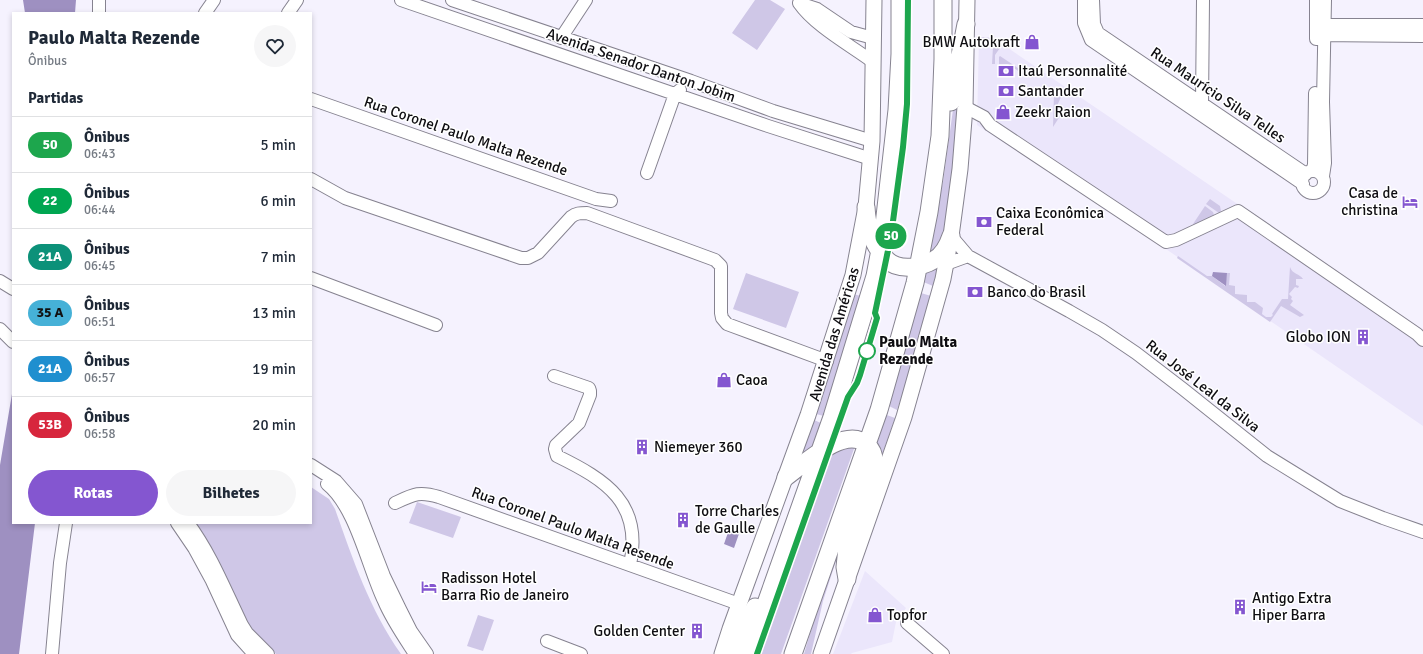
<!DOCTYPE html>
<html lang="pt">
<head>
<meta charset="utf-8">
<style>
	:root { --surface:#fff; --page:#f6f6f7; --text:#1f2937; --muted:#747a83; --line:#e0e1e3; --accent:#8456d0 }
	body { margin:0; font-family:Signika,sans-serif; background:var(--page); color:var(--text); height:100vh; display:flex; flex-direction:column; font-size:15px; white-space:nowrap }
	* { box-sizing:border-box; margin:0 }
	p { font-size:13px; color:var(--muted) }
	.icon { flex:none; width:22px; height:22px; fill:none; stroke:currentColor; stroke-width:2; stroke-linecap:round; stroke-linejoin:round }
	.map { position:relative; flex:1; overflow:hidden }
	.panel { position:absolute; left:12px; top:12px; width:300px; height:512px; display:flex; flex-direction:column; background:var(--surface); border-radius:0px; box-shadow:0 2px 6px #0003 }
	.panel>* { flex:none }
	.badge { padding:0 8px; border-radius:13px; font-size:14px; line-height:26px }
	.map>.badge { position:absolute; translate:-50% -50%; box-shadow:0 0 0 2px #fff }
	h2 { padding:0 16px; font-size:15px; line-height:36px }
	.round { display:grid; place-items:center; flex:none; width:42px; height:42px; border-radius:21px; background:var(--page) }
	.head { display:flex; align-items:center; justify-content:space-between; height:68px; padding:0 16px }
	h1 { font-size:19px; font-weight:700; line-height:30px }
	.action { display:flex; gap:8px; margin-top:auto; padding:8px 16px }
	.action a { flex:1; height:46px; border-radius:24px; background:var(--accent); color:#fff; font-size:16px; font-weight:700; line-height:46px; text-align:center }
	.action a+a { background:var(--page); color:var(--text) }
	ul { padding:0; list-style:none }
	li { display:flex; align-items:center; gap:12px; height:56px; padding:0 16px; border-top:1px solid var(--line) }
	li div { flex:1 }
	li b { display:block; font-size:15px }
	li em { font-style:normal }
	li .badge { min-width:44px; font-weight:700; text-align:center }
	.map>svg:first-child { display:block }
</style>
</head>
<body>
<div class="map">
<svg width="1423" height="654" viewBox="0 0 1423 654">
	<rect width="100%" height="100%" fill="#f5f2fe"/>
	<!-- built -->
	<path fill="#ebe6fb" d="M979 37 992 38 1002 44 1423 330V426L1134 227 977 125Z
		M865 571 906 608 896 622 892 642 852 653 851 654H833Z"/>
	<!-- green -->
	<path fill="#cfc7e7" d="M755 0H770L785 9 757 50 732 33Z
		M979 37 992 38 1002 45 995 55V64H992L993 47 979 46Z
		M1000 56 1027 74V77L1008 64H999V57Z
		M1049 87 1060 94 1061 97 1056 108 1062 113 1053 127 1054 94 1048 93Z
		M955 95 959 97 952 173 942 243 928 256 934 220 943 182Z
		M1210 199 1220 206 1221 211 1219 213 1206 204Z
		M1205 206 1213 212 1214 215 1198 224H1193Z
		M1178 256 1207 276H1212L1225 286 1227 273H1230L1229 285 1235 286V294L1247 295V302H1255L1263 308 1262 314 1266 317H1271L1273 315 1272 314 1282 299H1288L1290 267C1292 274 1300 274 1303 279H1296V285L1299 286 1298 288 1295 287 1289 294 1292 297 1291 299 1293 301 1290 305 1304 315 1300 317 1281 306 1270 322 1177 258Z
		M933 267 937 269 933 286 921 281 923 274Z
		M746 273 799 292 786 328 733 309Z
		M921 293 931 296 920 343 897 410 887 405Z
		M853 294 861 296 824 416 816 414Z
		M884 414 895 418 880 461 874 443Z
		M814 420 821 423 811 450 800 459Z
		M855 446 781 654H760L831 454 842 447Z
		M868 471 834 567 823 601 811 654H804L830 566Z
		M311 487 329 499 335 509C353 560 370 610 401 654H276L252 629 247 622C231 588 217 553 196 523H311Z
		M417 502 461 517 453 538 409 523Z
		M478 615 494 620 483 651 467 646Z"/>
	<!-- water -->
	<path fill="#9e90c1" d="M23 0H76L75 13H25Z
		M1213 272 1227 273 1226 286 1212 276Z
		M13 388V523H35L19 654H0V465Z
		M731 524 741 528 734 548 724 544Z"/>
	<g fill="none" stroke-linecap="round" stroke-linejoin="round">
		<defs>
			<path id="minor" d="M99 0V13
				M401 0 768 126 871 159
				M452 0 691 81 773 111 872 141
				M1084 0V23L1091 40 1303 184
				M1093 0 1094 24 1098 33 1306 174
				M799 3C815 26 850 45 873 62
				M799 3 817 9 851 32 873 38
				M205 13 214 0
				M288 13 297 0
				M1318 25H1423
				M1317 35 1423 36
				M561 38 586 0
				M1316 39V0
				M311 99 596 199 611 201
				M965 107 984 117 990 125 1166 242 1176 240 1238 211 1417 334 1423 340
				M1199 110 1202 105 1203 0
				M1312 171 1314 165 1315 93
				M1302 182a11 11 0 1 1 22 0a11 11 0 1 1-22 0Z
				M647 173 675 94 680 90
				M1323 176 1325 163 1323 102 1325 0
				M311 179 345 198 521 258H528L538 253 571 217C576 213 580 213 587 213L715 260 721 266V313L722 318 727 324 827 361
				M951 236 968 256 1069 311 1102 330 1136 353 1183 389 1267 456 1340 501 1383 518 1423 532
				M946 264 968 256
				M311 278 436 325
				M0 281 13 289
				M0 329 13 342
				M554 376 589 388 590 391V395L579 423 556 445 555 449 557 456C606 480 643 503 630 565
				M311 465 336 481 356 504 384 576 400 609 411 631 427 654
				M327 484C356 507 368 568 384 601 392 620 404 637 415 654
				M395 503C414 494 419 491 439 497L739 604
				M177 523 194 548 212 581 237 635 254 654
				M188 523C211 554 225 590 242 625L247 633 268 654
				M907 623 943 654
				M547 641 581 654
				M52 654 60 563 66 523"/>
			<path id="major" d="M722 654 730 629 808 415 853 275 866 207 872 141 874 0
				M821 654 904 417 943 279 951 236 960 169 965 107 967 0"/>
			<path id="highway" d="M951 102 966 24
				M866 207C867 226 872 245 887 260 898 271 921 268 934 260 943 255 948 245 951 236
				M786 477C804 464 846 424 867 445 874 451 875 458 874 467L847 548 845 567 847 579
				M732 654 739 635 755 607
				M748 654 832 417 875 276 883 234 897 110 900 54V0
				M793 654 879 410 915 283 929 212 940 136 943 59V0"/>
		</defs>
		<!-- minor casing -->
		<use href="#minor" stroke="#868390" stroke-width="14"/>
		<!-- major casing -->
		<use href="#major" stroke="#868390" stroke-width="17"/>
		<!-- highway casing -->
		<use href="#highway" stroke="#868390" stroke-width="19"/>
		<!-- minor -->
		<use href="#minor" stroke="#fff" stroke-width="12"/>
		<!-- major -->
		<use href="#major" stroke="#fff" stroke-width="15"/>
		<!-- highway -->
		<use href="#highway" stroke="#fff" stroke-width="17"/>
	</g>
	<g fill="none" stroke-linecap="round" stroke-linejoin="round">
		<defs>
			<path id="line" d="M757 654 848 397 857 383 860 375 877 318 875 313 891 236 903 147 907 104 908 0"/>
		</defs>
		<!-- line casing -->
		<use href="#line" stroke="#fff" stroke-width="9"/>
		<!-- line -->
		<use href="#line" stroke="#1da64d" stroke-width="6"/>
	</g>
	<!-- icons -->
	<defs>
		<symbol id="shop-bare" viewBox="-9 -9 18 18"><path d="M-5-2.5h2.3a2.7 3.5 0 0 1 5.4 0H5L5.5 6h-11ZM-1.5-2.5h3a1.5 2.3 0 0 0-3 0Z" fill="#8456d0" stroke="#fff" stroke-width="2.5" paint-order="stroke"/></symbol>
		<symbol id="bank-bare" viewBox="-9 -9 18 18"><path d="M-6-4H6V4H-6ZM0-2.3a2.3 2.3 0 1 0 0 4.6a2.3 2.3 0 1 0 0-4.6Z" fill="#8456d0" stroke="#fff" stroke-width="2.5" paint-order="stroke"/></symbol>
		<symbol id="hotel-bare" viewBox="-9 -9 18 18"><path d="M-6-4.5h1.5V1H6V5H4.5V3h-9V5H-6ZM-4 0a1.8 1.8 0 1 1 3.6 0ZM.5 0V-2.5h3Q6-2.5 6 0Z" fill="#8456d0" stroke="#fff" stroke-width="2.5" paint-order="stroke"/></symbol>
		<symbol id="building-bare" viewBox="-9 -9 18 18"><path d="M-4-6H4V6H1V3H-1V6H-4ZM-2.5-4.3h1.7v1.8h-1.7ZM.8-4.3h1.7v1.8H.8ZM-2.5-1h1.7V.8h-1.7ZM.8-1h1.7V.8H.8Z" fill="#8456d0" stroke="#fff" stroke-width="2.5" paint-order="stroke"/></symbol>
	</defs>
	<g fill-rule="evenodd">
		<use href="#shop-bare" x="1021" y="31" width="22" height="22"/>
		<use href="#bank-bare" x="995" y="60" width="22" height="22"/>
		<use href="#bank-bare" x="995" y="80" width="22" height="22"/>
		<use href="#shop-bare" x="992" y="101" width="22" height="22"/>
		<use href="#hotel-bare" x="1399" y="191" width="22" height="22"/>
		<use href="#bank-bare" x="973" y="211" width="22" height="22"/>
		<use href="#bank-bare" x="964" y="281" width="22" height="22"/>
		<use href="#building-bare" x="1352" y="326" width="22" height="22"/>
		<use href="#shop-bare" x="713" y="369" width="22" height="22"/>
		<use href="#building-bare" x="631" y="436" width="22" height="22"/>
		<use href="#building-bare" x="672" y="509" width="22" height="22"/>
		<use href="#hotel-bare" x="418" y="576" width="22" height="22"/>
		<use href="#building-bare" x="1229" y="596" width="22" height="22"/>
		<use href="#shop-bare" x="864" y="604" width="22" height="22"/>
		<use href="#building-bare" x="686" y="620" width="22" height="22"/>
	</g>
	<!-- markers -->
	<circle fill="#fff" stroke="#1da64d" stroke-width="2" cx="867" cy="351" r="8"/>
	<g text-anchor="middle" dominant-baseline="central" stroke-width="3" stroke-linejoin="round" paint-order="stroke">
		<!-- poi labels -->
		<g font-size="15" fill="#0f0e12" stroke="#fff" text-anchor="start">
			<text x="1020" y="42" text-anchor="end">BMW Autokraft</text>
			<text x="1018" y="71">Itaú Personnalité</text>
			<text x="1018" y="91">Santander</text>
			<text x="1015" y="112">Zeekr Raion</text>
			<text x="1398" y="193" text-anchor="end">Casa de<tspan x="1398" dy="17">christina</tspan></text>
			<text x="996" y="213">Caixa Econômica<tspan x="996" dy="17">Federal</tspan></text>
			<text x="987" y="292">Banco do Brasil</text>
			<text x="1351" y="337" text-anchor="end">Globo ION</text>
			<text x="736" y="380">Caoa</text>
			<text x="654" y="447">Niemeyer 360</text>
			<text x="695" y="511">Torre Charles<tspan x="695" dy="17">de Gaulle</tspan></text>
			<text x="441" y="578">Radisson Hotel<tspan x="441" dy="17">Barra Rio de Janeiro</tspan></text>
			<text x="1252" y="598">Antigo Extra<tspan x="1252" dy="17">Hiper Barra</tspan></text>
			<text x="887" y="615">Topfor</text>
			<text x="685" y="631" text-anchor="end">Golden Center</text>
		</g>
		<!-- street labels -->
		<g font-size="15" fill="#0f0e12" stroke="#fff">
			<text transform="translate(641 65) rotate(19)">Avenida Senador Danton Jobim</text>
			<text transform="translate(1218 95) rotate(34)">Rua Maurício Silva Telles</text>
			<text transform="translate(466 136) rotate(19)">Rua Coronel Paulo Malta Rezende</text>
			<text transform="translate(834 334) rotate(-73)">Avenida das Américas</text>
			<text transform="translate(1203 386) rotate(38)">Rua José Leal da Silva</text>
			<text transform="translate(573 528) rotate(20)">Rua Coronel Paulo Malta Resende</text>
		</g>
		<!-- stop labels -->
		<g font-size="15" font-weight="bold" fill="#0f0e12" stroke="#fff" text-anchor="start">
			<text x="879" y="342">Paulo Malta<tspan x="879" dy="17">Rezende</tspan></text>
		</g>
	</g>
</svg>
<b class="badge" style="left:891px;top:236px;background:#1da64d;color:#fff">50</b>
<section class="panel">
<div class="head"><div><h1>Paulo Malta Rezende</h1><p>Ônibus</p></div><a class="round"><svg class="icon" aria-label="heart" viewBox="0 0 24 24"><path d="M12 20l-8-8c-3-5 5-10 8-4 3-6 11-1 8 4z"/></svg></a></div>
<h2>Partidas</h2>
<ul>
<li><span class="badge" style="background:#1da64d;color:#fff">50</span><div><b>Ônibus</b><p>06:43</p></div><em>5 min</em></li>
<li><span class="badge" style="background:#00a651;color:#fff">22</span><div><b>Ônibus</b><p>06:44</p></div><em>6 min</em></li>
<li><span class="badge" style="background:#0c9179;color:#fff">21A</span><div><b>Ônibus</b><p>06:45</p></div><em>7 min</em></li>
<li><span class="badge" style="background:#46b1d7;color:#111">35 A</span><div><b>Ônibus</b><p>06:51</p></div><em>13 min</em></li>
<li><span class="badge" style="background:#1f8fcf;color:#fff">21A</span><div><b>Ônibus</b><p>06:57</p></div><em>19 min</em></li>
<li><span class="badge" style="background:#d7263d;color:#fff">53B</span><div><b>Ônibus</b><p>06:58</p></div><em>20 min</em></li>
</ul>
<div class="action"><a>Rotas</a><a>Bilhetes</a></div>
</section>
</div>
</body>
</html>
